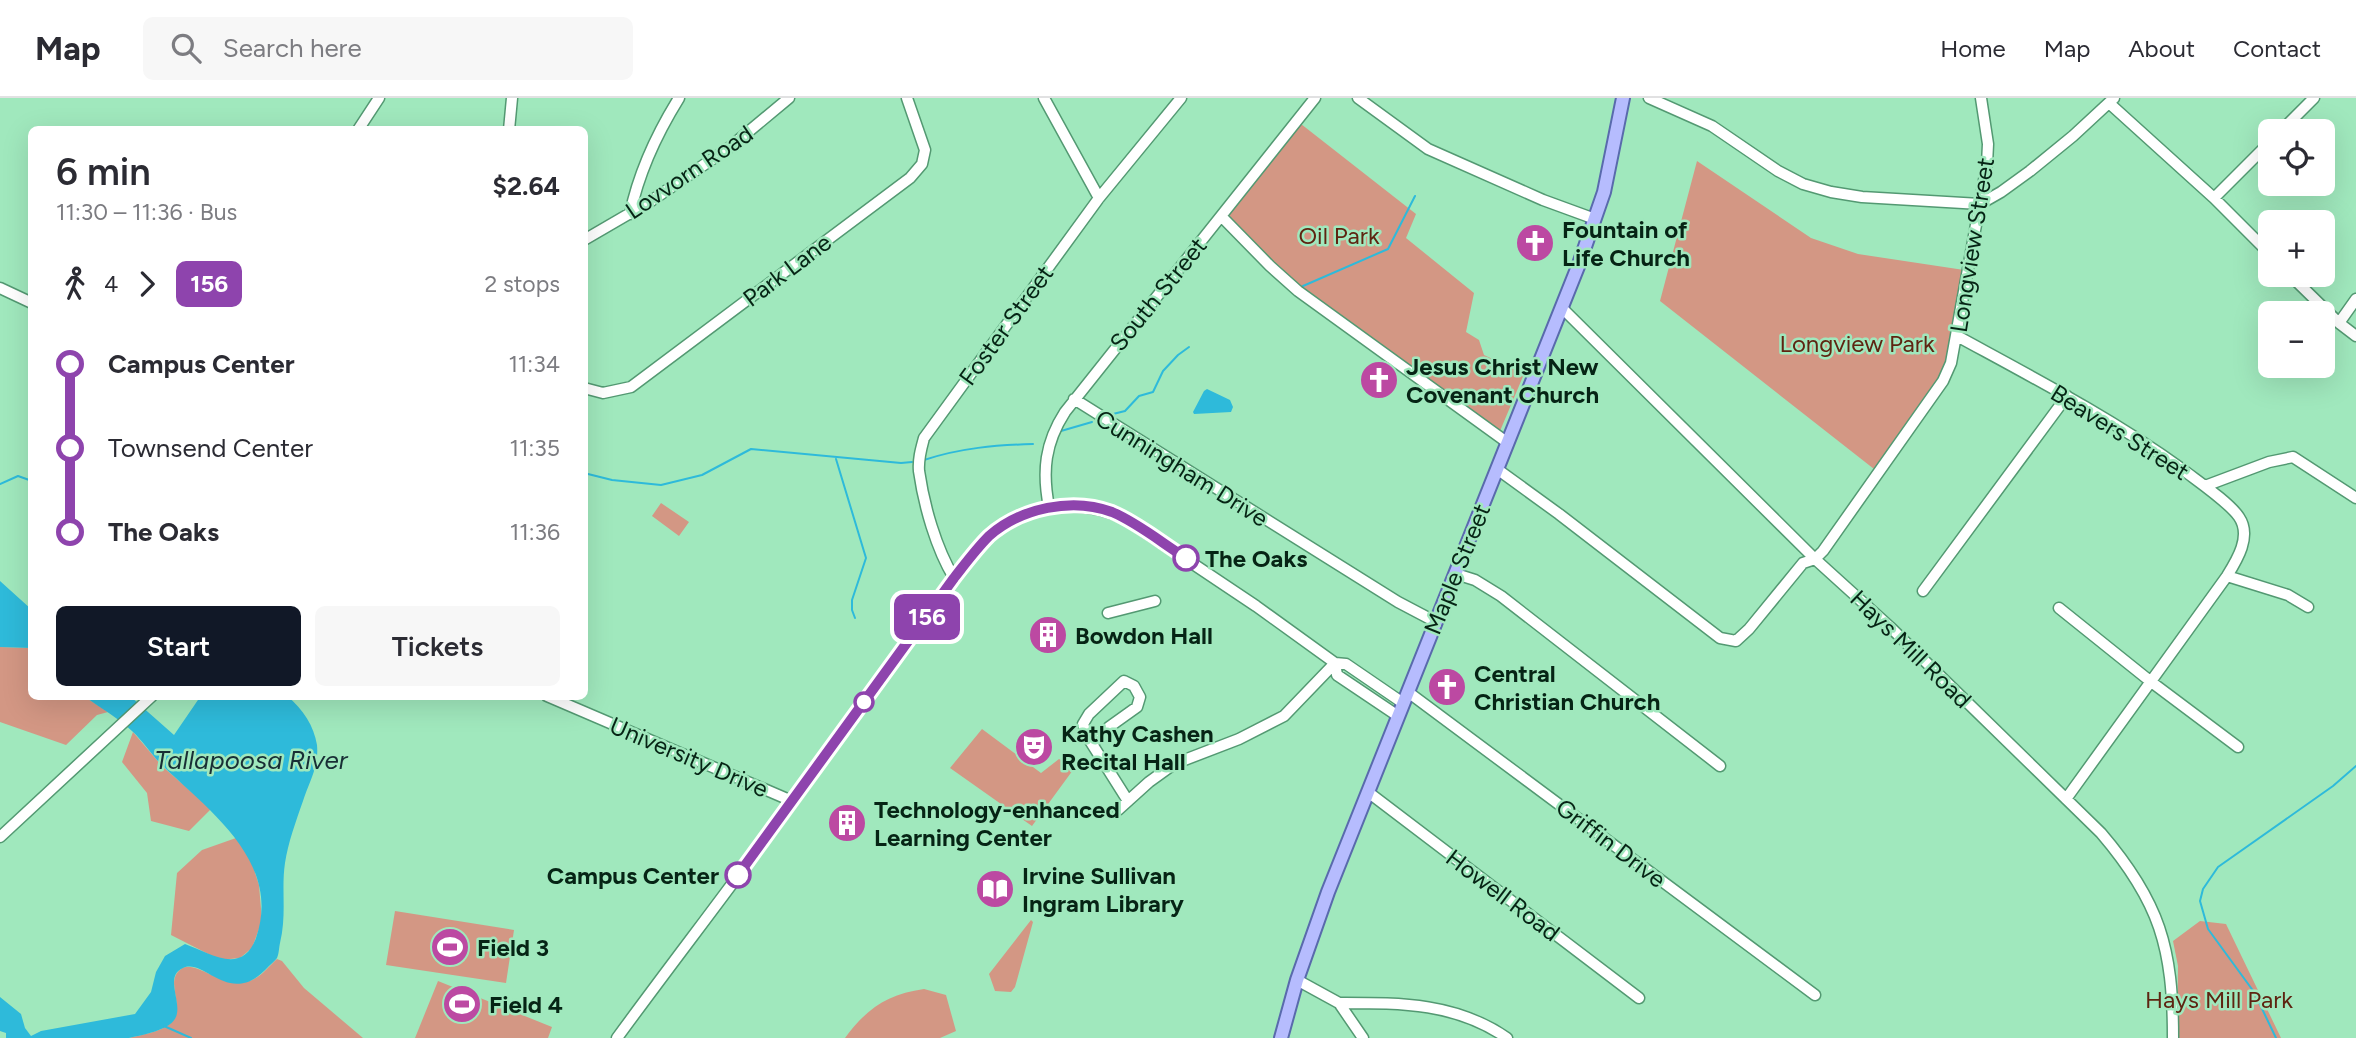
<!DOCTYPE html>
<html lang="en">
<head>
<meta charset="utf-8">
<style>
	:root { --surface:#fff; --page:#f7f7f7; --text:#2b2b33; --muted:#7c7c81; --line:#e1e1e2; --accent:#111827 }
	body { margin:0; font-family:Figtree,sans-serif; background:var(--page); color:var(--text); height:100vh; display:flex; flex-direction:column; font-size:26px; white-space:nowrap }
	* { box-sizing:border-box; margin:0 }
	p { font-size:23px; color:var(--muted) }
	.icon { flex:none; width:38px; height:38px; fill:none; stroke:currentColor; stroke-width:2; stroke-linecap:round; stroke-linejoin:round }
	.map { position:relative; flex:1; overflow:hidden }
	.side { position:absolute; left:28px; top:28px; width:560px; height:574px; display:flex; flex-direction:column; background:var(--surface); border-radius:10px; box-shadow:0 7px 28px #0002 }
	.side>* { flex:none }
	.badge { padding:0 14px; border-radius:10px; font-size:24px; line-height:46px }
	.controls { position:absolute; left:2258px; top:21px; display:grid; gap:14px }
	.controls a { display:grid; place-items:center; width:77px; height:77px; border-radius:10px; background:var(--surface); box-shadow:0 7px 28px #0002; font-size:35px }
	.map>.badge { position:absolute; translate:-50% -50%; box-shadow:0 0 0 4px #fff }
	.legs { display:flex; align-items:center; gap:10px; height:77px; padding:0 28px; font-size:23px }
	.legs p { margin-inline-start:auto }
	.overview { display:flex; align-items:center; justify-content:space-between; height:119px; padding:0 28px }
	h1 { font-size:38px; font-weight:600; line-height:52px }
	.cta { display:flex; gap:14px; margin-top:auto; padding:14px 28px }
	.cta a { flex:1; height:80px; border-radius:10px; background:var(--accent); color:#fff; font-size:28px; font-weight:600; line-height:80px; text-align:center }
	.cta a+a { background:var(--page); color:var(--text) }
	ul { padding:0 28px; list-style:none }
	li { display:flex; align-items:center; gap:24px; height:84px; font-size:26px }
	li i { display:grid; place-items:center; width:10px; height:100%; margin:0 9px; background:currentColor }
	li i::after { content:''; width:18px; height:18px; margin:-9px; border:5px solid; border-radius:50%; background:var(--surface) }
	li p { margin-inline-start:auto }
	li:first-child i { background:linear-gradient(#0000 50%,currentColor 0) }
	li:last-child i { background:linear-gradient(currentColor 50%,#0000 0) }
	header { display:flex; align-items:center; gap:42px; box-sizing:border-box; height:98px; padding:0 35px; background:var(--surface); border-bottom:2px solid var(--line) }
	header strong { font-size:33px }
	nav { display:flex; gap:38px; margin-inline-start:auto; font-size:24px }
	.search { width:490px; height:63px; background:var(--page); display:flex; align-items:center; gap:18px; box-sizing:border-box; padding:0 24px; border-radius:10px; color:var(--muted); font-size:26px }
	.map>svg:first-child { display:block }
</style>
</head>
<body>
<header>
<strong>Map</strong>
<div class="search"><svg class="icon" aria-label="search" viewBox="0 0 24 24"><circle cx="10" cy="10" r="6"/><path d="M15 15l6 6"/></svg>Search here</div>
<nav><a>Home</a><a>Map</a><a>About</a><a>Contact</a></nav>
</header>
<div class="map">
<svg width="2356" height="940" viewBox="0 0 2356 940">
	<rect width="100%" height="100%" fill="#a0e8bd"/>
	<!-- green -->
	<path fill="#d39784" d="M1301 26 1416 116 1406 140 1474 195 1466 234 1479 242 1484 257 1524 276 1500 333H1497L1296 186 1273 167 1228 119 1229 116Z
		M1697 63 1811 140 1858 156 1964 172C1958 207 1953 245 1940 278 1927 308 1894 344 1874 371L1660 203Z
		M661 405 689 424 679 438 652 418Z
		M0 549 31 550 32 598 85 599 108 614 97 617 66 647 0 624Z
		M982 631 1041 675 1059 661 1072 667 1073 672 1032 728 950 670Z
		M133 634 162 668 211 711 189 733 151 723 147 695 122 664Z
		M236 740 251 762 259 787 262 823 252 850 240 860 220 862 171 837 177 775 202 752Z
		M395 813 514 832 506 885 386 867Z
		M1031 822 1033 824 1015 889 1011 894 995 893 989 876Z
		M2200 823 2226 826 2281 940H2177L2178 868 2173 843Z
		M277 861 282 863 304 890 363 940H129C141 937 159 934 170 926 188 911 163 884 181 871 196 860 224 894 252 882 263 877 269 868 277 861Z
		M438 883 552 929 548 940H415Z
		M924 891 946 897 956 933 940 940H845C867 910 888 896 924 891Z"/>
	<!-- water -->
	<path fill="#2ebada" d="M1207 291 1230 302 1233 309 1231 314 1194 316 1193 314 1204 293Z
		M0 483 31 511V550L0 549Z
		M287 598C303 611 314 628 317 647 319 669 309 684 303 703 296 723 288 745 285 765 281 791 287 816 280 845 279 849 279 856 277 860 275 863 272 865 269 868 230 912 205 859 183 870 160 880 191 913 169 927 158 934 142 937 129 940H6V935L0 933V899L21 916 25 930 31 938 41 933 135 916 151 894 156 874 165 858 185 846C210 855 242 878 256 840 282 765 211 714 164 669 152 658 144 644 132 633 118 620 101 610 85 599H131L174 637 200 599Z"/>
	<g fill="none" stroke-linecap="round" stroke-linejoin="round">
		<!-- stream -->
		<path stroke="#2ebada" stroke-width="2" d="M1303 188 1388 151 1415 98
			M1109 317 1125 313 1139 298 1153 294 1163 273 1178 257 1189 249
			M1061 333 1092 324
			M836 361 866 460 852 502V512L855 520
			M924 362C960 350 996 347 1033 346
			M584 375 612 382 661 387 702 377 751 351 901 365 912 364
			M0 386 18 378 32 383
			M164 928 191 940
			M2276 940 2254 894 2208 831 2200 803 2203 791 2218 769 2333 688 2356 668"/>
		<defs>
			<path id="minor" d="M1044 0 1099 100
				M1358 0 1428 51 1543 102 1595 121
				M1649 0 1712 28 1778 73 1803 86 1831 94 1862 99 1980 106 2001 94 2030 73 2073 38 2114 0
				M2109 5 2214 100 2270 156
				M358 32 379 0
				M509 32 512 0
				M2281 33 2314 0
				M2214 100 2270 44
				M630 116C639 73 656 37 679 0
				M1221 118 1270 168 1298 193 1508 345
				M584 142 651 103 730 49 789 0
				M2290 177 2339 225 2356 238
				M0 190 32 205
				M1562 210 1815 461 1890 529 2101 735C2160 804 2173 850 2173 940
				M2339 225 2356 201
				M1957 238C2034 280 2111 320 2182 371 2196 382 2229 404 2239 419 2252 438 2237 462 2227 478L2066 701
				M584 290 603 295 631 289 910 80 922 66 925 52 907 0
				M1074 301 1398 504 1436 524
				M1497 371 1559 416 1720 540 1736 543 1749 531 1803 465 1815 461 1823 453 1943 283 1951 265 1987 66 1988 46 1981 0
				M2205 388 2269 364 2293 359 2356 400
				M1049 409C1042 373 1045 345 1065 314L1315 0
				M1456 476 1475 482 1501 498 1720 668
				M2227 478 2288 497 2308 509
				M954 480C936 450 924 408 919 373 918 361 921 351 924 340L1099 100 1181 0
				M1923 493 2067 298
				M2059 510 2150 583 2238 649
				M1108 515 1155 503
				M1335 565 1337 577 1398 618
				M1408 594 1815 897
				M547 598 792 703
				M1092 646 1109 629 1137 609 1140 599 1134 588 1124 583 1089 616 1083 626 1087 638 1128 703
				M1368 694 1639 900
				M1118 712 1149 684 1174 666 1239 641 1284 618 1335 565
				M0 739 152 598
				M1297 882 1339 905 1363 940
				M1339 905C1399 905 1455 904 1507 940
				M617 940C666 873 717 807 766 740 810 681 851 621 894 563 924 524 964 453 1004 427 1041 403 1087 403 1126 421L1256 508 1335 565 1346 566 1403 605"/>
			<path id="major" d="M1281 940 1297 882 1328 794 1579 166 1604 94 1623 0"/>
		</defs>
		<!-- minor casing -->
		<use href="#minor" stroke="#539972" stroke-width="13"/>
		<!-- major casing -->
		<use href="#major" stroke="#596aac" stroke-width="16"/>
		<!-- minor -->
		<use href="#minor" stroke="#fff" stroke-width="10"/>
		<!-- major -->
		<use href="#major" stroke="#b6bcfe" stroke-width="12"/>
	</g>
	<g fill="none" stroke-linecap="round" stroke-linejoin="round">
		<defs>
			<path id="line-1" d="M738 777 954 480C965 466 976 451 989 438 1021 410 1072 399 1112 414 1138 425 1162 445 1186 460"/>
		</defs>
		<!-- line-1 casing -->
		<use href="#line-1" stroke="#fff" stroke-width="16"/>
		<!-- line-1 -->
		<use href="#line-1" stroke="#8e44ad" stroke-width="10"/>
	</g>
	<!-- icons -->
	<defs>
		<symbol id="church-disc" viewBox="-11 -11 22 22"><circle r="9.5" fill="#bc49a2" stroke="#a0e8bd"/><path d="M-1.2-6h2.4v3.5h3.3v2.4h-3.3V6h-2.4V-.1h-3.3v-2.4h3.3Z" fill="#fff"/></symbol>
		<symbol id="building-disc" viewBox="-11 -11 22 22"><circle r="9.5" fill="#bc49a2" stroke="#a0e8bd"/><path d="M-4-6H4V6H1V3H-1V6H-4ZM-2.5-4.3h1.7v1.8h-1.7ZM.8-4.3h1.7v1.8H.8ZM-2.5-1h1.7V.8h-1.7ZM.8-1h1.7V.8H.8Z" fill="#fff"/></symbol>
		<symbol id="theatre-disc" viewBox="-11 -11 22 22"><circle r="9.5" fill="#bc49a2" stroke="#a0e8bd"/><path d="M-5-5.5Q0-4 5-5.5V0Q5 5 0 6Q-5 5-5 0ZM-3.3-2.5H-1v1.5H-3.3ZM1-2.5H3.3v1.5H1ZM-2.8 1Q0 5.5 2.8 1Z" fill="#fff"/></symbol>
		<symbol id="library-disc" viewBox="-11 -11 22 22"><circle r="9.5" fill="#bc49a2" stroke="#a0e8bd"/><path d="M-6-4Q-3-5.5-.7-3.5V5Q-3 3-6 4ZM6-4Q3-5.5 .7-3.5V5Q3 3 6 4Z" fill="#fff"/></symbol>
		<symbol id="stadium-disc" viewBox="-11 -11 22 22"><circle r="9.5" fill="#bc49a2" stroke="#a0e8bd"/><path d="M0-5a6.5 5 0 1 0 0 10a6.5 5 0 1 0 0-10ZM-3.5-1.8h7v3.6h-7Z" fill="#fff"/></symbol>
	</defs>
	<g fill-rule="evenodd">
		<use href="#church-disc" x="1513" y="123" width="44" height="44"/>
		<use href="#church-disc" x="1357" y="260" width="44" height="44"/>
		<use href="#building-disc" x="1026" y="515" width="44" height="44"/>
		<use href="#church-disc" x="1425" y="567" width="44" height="44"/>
		<use href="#theatre-disc" x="1012" y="627" width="44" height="44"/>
		<use href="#building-disc" x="825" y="703" width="44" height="44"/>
		<use href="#library-disc" x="973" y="769" width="44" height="44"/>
		<use href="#stadium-disc" x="428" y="827" width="44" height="44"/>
		<use href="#stadium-disc" x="440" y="884" width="44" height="44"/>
	</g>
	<!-- markers -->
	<g fill="#fff" stroke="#8e44ad" stroke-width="3.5">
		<circle cx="1186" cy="460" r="12"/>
		<circle cx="864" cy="604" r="9"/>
		<circle cx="738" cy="777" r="12"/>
	</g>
	<g text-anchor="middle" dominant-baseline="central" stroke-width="5" stroke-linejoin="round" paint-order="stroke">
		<!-- street labels -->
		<g font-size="24" fill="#062415" stroke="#a0e8bd">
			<text transform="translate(689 74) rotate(-34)">Lovvorn Road</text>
			<text transform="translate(1972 147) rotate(-81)">Longview Street</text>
			<text transform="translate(787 172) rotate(-37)">Park Lane</text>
			<text transform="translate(1158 196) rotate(-51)">South Street</text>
			<text transform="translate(1006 227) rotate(-54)">Foster Street</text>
			<text transform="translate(2120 334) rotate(32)">Beavers Street</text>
			<text transform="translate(1182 370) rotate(32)">Cunningham Drive</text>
			<text transform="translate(1457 471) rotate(-68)">Maple Street</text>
			<text transform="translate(1911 551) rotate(44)">Hays Mill Road</text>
			<text transform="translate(689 659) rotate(23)">University Drive</text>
			<text transform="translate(1611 745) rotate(37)">Griffin Drive</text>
			<text transform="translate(1503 797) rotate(37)">Howell Road</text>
		</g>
		<!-- poi labels -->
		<g font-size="24" font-weight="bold" fill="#062415" stroke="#a0e8bd" text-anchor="start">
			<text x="1562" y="131">Fountain of<tspan x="1562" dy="28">Life Church</tspan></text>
			<text x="1406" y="268">Jesus Christ New<tspan x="1406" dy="28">Covenant Church</tspan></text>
			<text x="1075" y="537">Bowdon Hall</text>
			<text x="1474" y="575">Central<tspan x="1474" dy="28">Christian Church</tspan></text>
			<text x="1061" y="635">Kathy Cashen<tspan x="1061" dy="28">Recital Hall</tspan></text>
			<text x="874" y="711">Technology-enhanced<tspan x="874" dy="28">Learning Center</tspan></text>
			<text x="1022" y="777">Irvine Sullivan<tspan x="1022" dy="28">Ingram Library</tspan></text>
			<text x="477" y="849">Field 3</text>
			<text x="489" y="906">Field 4</text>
		</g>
		<!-- park labels -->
		<g font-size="24" fill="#5e2411" stroke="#a0e8bd">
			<text x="1339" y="137">Oil Park</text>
			<text x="1857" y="245">Longview Park</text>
			<text x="2219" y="901">Hays Mill Park</text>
		</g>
		<!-- stop labels -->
		<g font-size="24" font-weight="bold" fill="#062415" stroke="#a0e8bd" text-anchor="start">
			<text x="1205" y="460">The Oaks</text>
			<text x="719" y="777" text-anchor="end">Campus Center</text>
		</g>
		<!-- water labels -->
		<g font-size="26" font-style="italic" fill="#182e35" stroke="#a0e8bd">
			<text x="251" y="662">Tallapoosa River</text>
		</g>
	</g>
</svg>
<div class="controls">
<a><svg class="icon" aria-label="locate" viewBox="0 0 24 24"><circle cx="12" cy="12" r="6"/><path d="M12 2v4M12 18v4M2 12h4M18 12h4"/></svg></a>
<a>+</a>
<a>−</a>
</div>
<b class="badge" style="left:927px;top:519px;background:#8e44ad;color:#fff">156</b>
<section class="side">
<div class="overview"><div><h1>6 min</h1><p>11:30 – 11:36 · Bus</p></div><b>$2.64</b></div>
<div class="legs"><svg class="icon" aria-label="walk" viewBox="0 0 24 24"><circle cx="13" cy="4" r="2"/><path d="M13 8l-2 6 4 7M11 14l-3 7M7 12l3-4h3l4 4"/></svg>4<svg class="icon" aria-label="forward" viewBox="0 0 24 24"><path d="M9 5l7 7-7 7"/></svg><b class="badge" style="background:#8e44ad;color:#fff">156</b><p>2 stops</p></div>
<ul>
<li><i style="color:#8e44ad"></i><b>Campus Center</b><p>11:34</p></li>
<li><i style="color:#8e44ad"></i><span>Townsend Center</span><p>11:35</p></li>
<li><i style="color:#8e44ad"></i><b>The Oaks</b><p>11:36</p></li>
</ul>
<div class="cta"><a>Start</a><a>Tickets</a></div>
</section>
</div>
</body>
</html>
